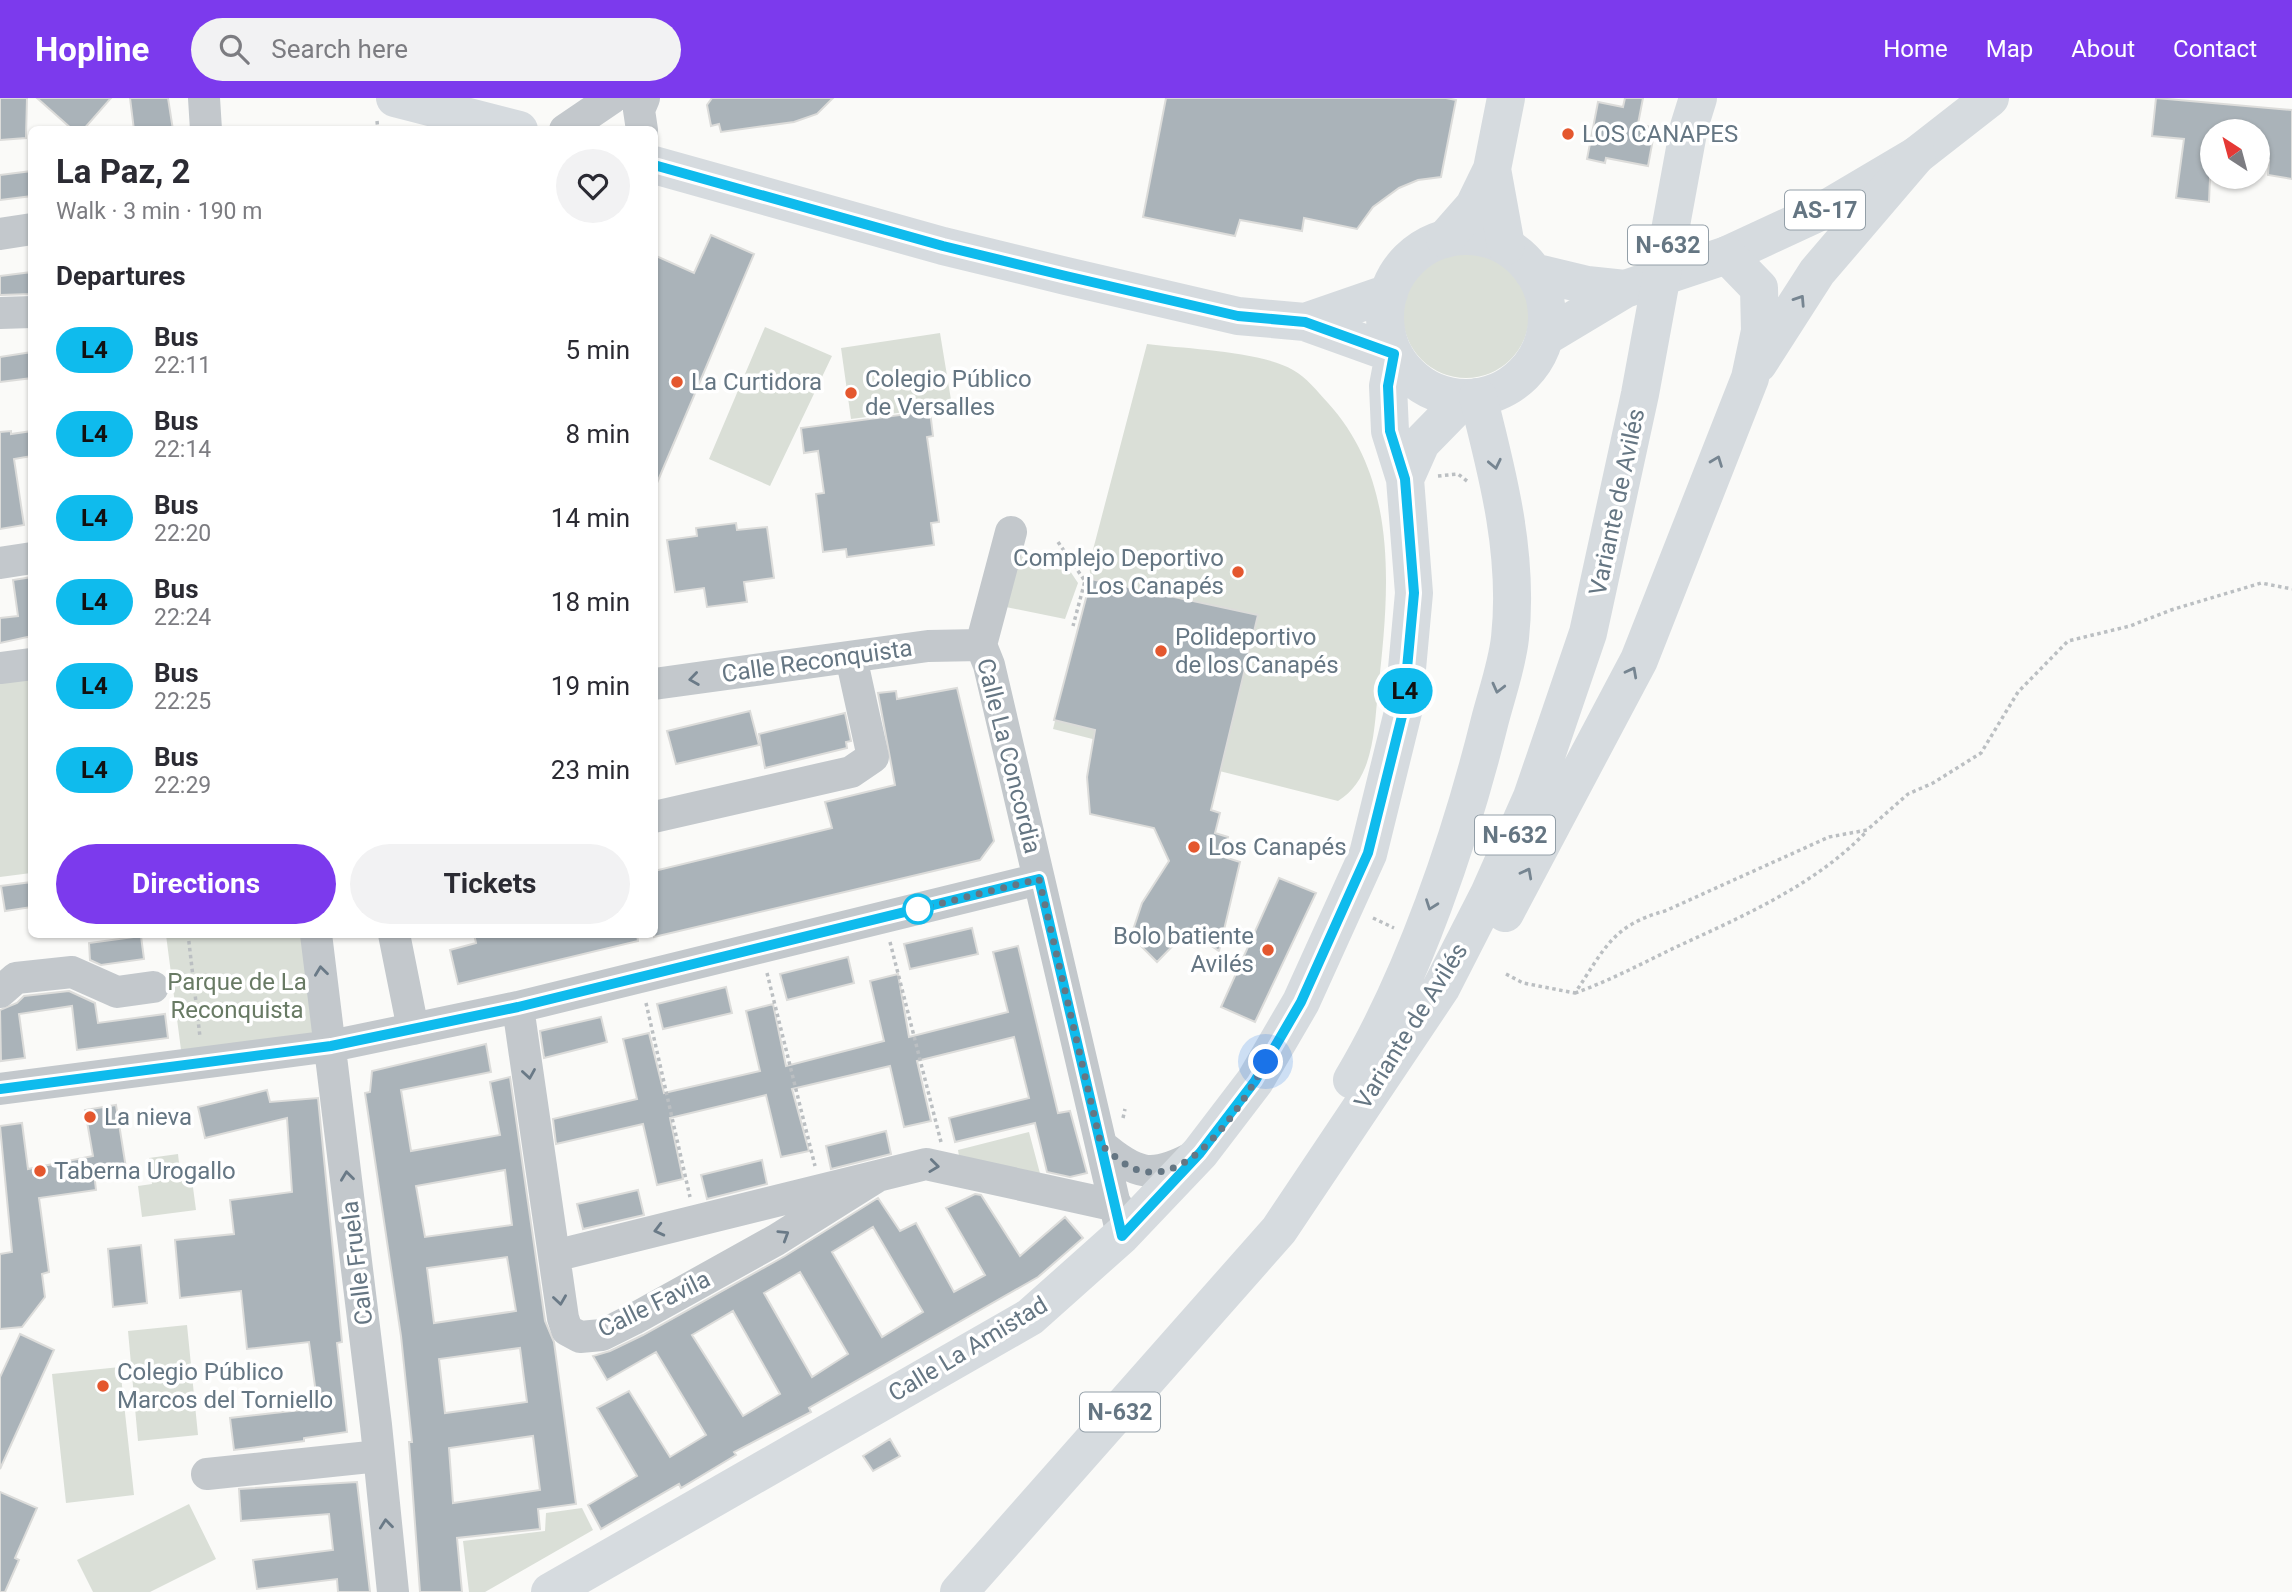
<!DOCTYPE html>
<html lang="en">
<head>
<meta charset="utf-8">
<style>
	:root { --surface:#fff; --page:#f2f2f3; --text:#2b2b33; --muted:#7c7c81; --accent:#7c3aed }
	body { margin:0; font-family:Roboto,sans-serif; background:var(--page); color:var(--text); height:100vh; display:flex; flex-direction:column; font-size:26px; white-space:nowrap }
	* { box-sizing:border-box; margin:0 }
	p { font-size:23px; color:var(--muted) }
	.icon { flex:none; width:38px; height:38px; fill:none; stroke:currentColor; stroke-width:2; stroke-linecap:round; stroke-linejoin:round }
	.map { position:relative; flex:1; overflow:hidden }
	.sheet { position:absolute; left:28px; top:28px; width:630px; height:812px; display:flex; flex-direction:column; background:var(--surface); border-radius:10px; box-shadow:0 2px 5px #0004 }
	.sheet>* { flex:none }
	.badge { padding:0 14px; border-radius:23px; font-size:24px; line-height:46px }
	.needle { width:46px; rotate:324deg }
	.tools { position:absolute; left:2200px; top:21px; display:grid; gap:14px }
	.tools a { display:grid; place-items:center; width:70px; height:70px; border-radius:50%; background:var(--surface); box-shadow:0 2px 5px #0004; font-size:35px }
	.you { position:absolute; width:35px; height:35px; margin:-18px; border:5px solid #fff; border-radius:50%; background:#1a73e8; box-shadow:0 0 0 10px #1a73e833 }
	.map>.badge { position:absolute; translate:-50% -50%; box-shadow:0 0 0 4px #fff }
	h2 { padding:0 28px; font-size:26px; line-height:63px }
	.round { display:grid; place-items:center; flex:none; width:74px; height:74px; border-radius:37px; background:var(--page) }
	.summary { display:flex; align-items:center; justify-content:space-between; height:119px; padding:0 28px }
	h1 { font-size:33px; font-weight:700; line-height:52px }
	.button { display:flex; gap:14px; margin-top:auto; padding:14px 28px }
	.button a { flex:1; height:80px; border-radius:42px; background:var(--accent); color:#fff; font-size:28px; font-weight:700; line-height:80px; text-align:center }
	.button a+a { background:var(--page); color:var(--text) }
	ul { padding:0; list-style:none }
	li { display:flex; align-items:center; gap:21px; height:84px; padding:0 28px }
	li div { flex:1 }
	li b { display:block; font-size:26px }
	li em { font-style:normal }
	li .badge { min-width:77px; font-weight:700; text-align:center }
	header { display:flex; align-items:center; gap:42px; box-sizing:border-box; height:98px; padding:0 35px; background:var(--accent); color:#fff }
	header strong { font-size:33px }
	nav { display:flex; gap:38px; margin-inline-start:auto; font-size:24px }
	.search { width:490px; height:63px; background:var(--page); display:flex; align-items:center; gap:18px; box-sizing:border-box; padding:0 24px; border-radius:38px; color:var(--muted); font-size:26px }
	.map>svg:first-child { display:block }
</style>
</head>
<body>
<header>
<strong>Hopline</strong>
<div class="search"><svg class="icon" aria-label="search" viewBox="0 0 24 24"><circle cx="10" cy="10" r="6"/><path d="M15 15l6 6"/></svg>Search here</div>
<nav><a>Home</a><a>Map</a><a>About</a><a>Contact</a></nav>
</header>
<div class="map">
<svg width="2292" height="1494" viewBox="0 0 2292 1494">
	<rect width="100%" height="100%" fill="#fafaf8"/>
	<!-- green -->
	<path fill="#dadfd7" d="M1403 217a63 63 0 1 1 126 0a63 63 0 1 1-126 0Z
		M765 229 832 258 770 388 709 361Z
		M940 235 952 308 851 321 841 250Z
		M1147 246C1187 251 1260 253 1293 272 1306 279 1318 294 1328 305 1400 384 1389 495 1378 593 1374 632 1374 681 1338 703L1053 631 1091 481 1089 467Z
		M1028 456 1064 464 1078 485 1065 521 1001 508 1019 459Z
		M31 566V775L0 779V570Z
		M166 837H317L331 948 183 967Z
		M1029 1034 1042 1083 960 1064 958 1052Z
		M178 1056 181 1083 192 1082 196 1112 142 1119 138 1088 152 1086 149 1060Z
		M187 1227 198 1337 138 1343 128 1233Z
		M120 1269 134 1397 66 1405 52 1276Z
		M189 1406 216 1461 150 1494H93L77 1462Z
		M582 1410 593 1432 485 1494H469L463 1443 545 1433 546 1415Z"/>
	<!-- building -->
	<path fill="#aab3b9" stroke="#dcdcda" stroke-width="2" fill-rule="evenodd" d="M0 0H27L26 40 0 42Z
		M37 0H111L83 32H73Z
		M130 0H168L173 32H134Z
		M712 0H833L817 16 794 24 721 34 719 26 711 28 707 7Z
		M1166 0H1446L1456 2 1441 79 1418 82 1399 90 1373 109 1357 131 1304 120 1302 133 1240 122 1235 138 1143 119Z
		M1625 0H1643L1638 26 1655 30 1648 68 1606 60 1605 65 1587 61 1598 4 1623 9Z
		M2156 0 2292 12V81L2268 77 2269 62 2258 60V33H2212L2209 104 2176 100 2184 41 2152 38Z
		M32 73V98L0 102V77Z
		M711 137 754 156 654 392V157L694 175Z
		M32 174V196L0 197V178Z
		M32 254V280L0 284V259Z
		M930 313 933 338 927 339 939 424 931 425 934 447 847 459 846 451 823 454 816 396 824 395 818 353 804 355 801 330Z
		M11 333V336L32 333V358L14 361 24 427 0 431V334Z
		M736 425 737 432 767 429 774 480 744 484 747 504 707 509 704 490 675 494 667 442 697 438 696 430Z
		M32 479V538L0 545V520L18 518 13 482Z
		M1091 481 1258 517 1211 712 1220 715 1215 735 1228 739 1224 759 1240 764 1219 853 1188 832 1157 864 1131 838 1142 805 1169 763 1154 730 1090 716 1087 679 1095 632 1054 622Z
		M957 590 994 743 980 762 654 839V773L832 730 825 704 895 687 878 595 896 593 897 601Z
		M750 613 759 647 676 666 667 633Z
		M845 615 851 643 846 644 847 650 765 670 759 636Z
		M1279 780 1316 795 1255 924 1221 909Z
		M32 784V809L5 813 1 788Z
		M972 830 978 856 910 871 904 846Z
		M474 836H637L638 843 458 886 450 852 476 845Z
		M141 838 144 861 101 867 90 862 89 845Z
		M1018 848 1058 1015 1070 1013 1087 1075 1070 1079 1047 1074 1035 1025 955 1044 949 1020 1029 1000 1014 939 917 963 931 1023 904 1029 890 968 792 991 809 1053 781 1059 766 997 670 1020 683 1081 657 1087 643 1026 556 1046 553 1021 637 1001 623 941 649 935 664 995 760 973 746 913 773 906 786 968 884 943 870 883 898 876 909 939 1008 914 993 854Z
		M848 859 854 885 787 902 780 876Z
		M726 889 732 915 663 931 657 906Z
		M69 893 95 905 98 925 165 916 168 940 77 952 72 908 19 916 25 960 1 963 0 912 17 905 24 898Z
		M601 919 607 944 544 960 540 933Z
		M486 946 491 974 401 992 411 1053 500 1037 490 984 510 979 545 1223 554 1244 576 1406 538 1411 540 1431 457 1440 462 1494H420L409 1344H412L401 1238 365 995 370 994 372 973ZM505 1072 512 1127 425 1139 416 1088ZM507 1159 516 1213 434 1225 427 1170ZM520 1250 527 1304 445 1315 439 1261ZM533 1338 540 1392 453 1405 449 1350Z
		M267 992 270 1004 318 1000 342 1244 337 1245 347 1334 304 1340V1343L234 1352 230 1320 318 1310 309 1244 247 1251 241 1193 180 1200 175 1142 234 1136 230 1102 292 1094 287 1020 205 1040 198 1009Z
		M116 1007 126 1070 94 1075 96 1092 39 1100 49 1174 42 1176 45 1199 22 1229 0 1231V1156L12 1154 0 1028 22 1025 28 1071 93 1058 85 1012Z
		M886 1033 891 1056 831 1071 826 1048Z
		M762 1062 767 1086 707 1101 701 1077Z
		M638 1092 644 1117 583 1131 577 1106Z
		M975 1096 981 1097 1020 1158 1065 1119 1083 1140 1038 1179 809 1310 811 1314 734 1354 736 1357 681 1390 679 1386 601 1431 588 1407 637 1378 597 1310 629 1293 670 1359 706 1337 656 1254 607 1282 593 1258 610 1253 643 1237 785 1158 878 1100 900 1133 916 1125 954 1194 985 1177 946 1110ZM873 1129 923 1214 882 1239 832 1154ZM800 1174 848 1256 812 1279 764 1195ZM733 1213 780 1296 743 1318 692 1237Z
		M141 1147 147 1205 113 1209 108 1151Z
		M20 1236 54 1252 0 1371V1279Z
		M890 1341 900 1358 873 1373 863 1358Z
		M357 1384 370 1494H338L337 1481 257 1491 253 1462 333 1452 329 1416 241 1423 239 1391Z
		M0 1394 37 1410 15 1460 19 1462 5 1494H0Z"/>
	<g fill="none" stroke-linecap="round" stroke-linejoin="round">
		<!-- path -->
		<path stroke="#bbbfc2" stroke-width="3.5" stroke-dasharray="3.5 3.5" stroke-linecap="butt" d="M377 23 378 32
			M1438 378 1458 376 1467 383
			M1058 444 1085 483 1073 528
			M1373 820 1394 830
			M188 836 200 939
			M890 844 941 1044
			M767 875 815 1068
			M1506 876 1523 885 1575 895C1604 852 1612 827 1665 813L1829 739 1867 732 1908 696 1933 685 1981 655 2018 594 2068 543 2130 528 2171 512 2261 485 2292 491
			M1575 895C1609 883 1641 866 1674 850 1741 819 1814 788 1866 734
			M646 905 690 1099
			M1123 1020 1125 1011"/>
		<!-- minor -->
		<path stroke="#c3c8cc" stroke-width="32" d="M204 0 206 32
			M565 32 612 0
			M642 32 639 12 644 0
			M0 136 32 131
			M0 215 32 214
			M0 465 32 460
			M981 547 989 567 1122 1137
			M981 547 1011 434
			M0 570 32 566
			M654 586 928 548 981 547
			M654 719 851 674 873 659 851 559
			M316 836 376 1327 393 1494
			M394 836 413 931
			M0 894 16 880 72 874 117 894 153 889
			M518 909 563 1220 567 1232 580 1239 602 1237 634 1221 776 1142 878 1078
			M0 991 331 948 518 909 1039 781
			M1101 1047C1136 1077 1152 1081 1193 1059
			M554 1158 926 1066 1117 1108
			M207 1376 379 1358"/>
		<!-- major -->
		<path stroke="#d6dbdf" stroke-width="38" d="M395 0 519 32
			M654 67 943 148 1066 178 1238 218 1305 224 1394 256
			M1385 219a81 81 0 1 1 162 0a81 81 0 1 1-162 0Z
			M1533 174 1587 187 1625 191
			M1305 224 1389 195
			M1545 239 1625 191 1727 157 1824 112 1917 57 1990 0
			M1405 381 1421 345 1465 300
			M550 1494 1030 1219 1122 1137 1200 1055 1255 983 1301 904 1368 756 1403 614 1414 495 1405 381 1390 333 1388 288 1394 256"/>
		<!-- highway -->
		<path stroke="#d6dbdf" stroke-width="38" d="M1492 71 1506 148
			M1445 141 1474 108 1492 71 1506 0
			M1758 266 1817 174 1917 57
			M1505 815 1639 562 1750 280 1760 233 1759 190 1727 157
			M1352 982C1414 878 1461 739 1490 622 1497 595 1507 567 1510 540 1519 458 1498 377 1478 299
			M959 1494 1279 1132 1441 890 1489 796 1532 699 1588 535 1640 296 1689 29 1698 0"/>
	</g>
	<!-- one-way arrows -->
	<defs><path id="oneway-chevron" d="M-2-3.5L2.5 0L-2 3.5" fill="none" stroke-width="1.6" stroke-linecap="round" stroke-linejoin="round" transform="scale(1.75)"/></defs>
	<g stroke="#768591">
		<use href="#oneway-chevron" transform="translate(1800 202) rotate(-57)"/>
		<use href="#oneway-chevron" transform="translate(1717 363) rotate(-69)"/>
		<use href="#oneway-chevron" transform="translate(1495 366) rotate(78)"/>
		<use href="#oneway-chevron" transform="translate(1632 574) rotate(-62)"/>
		<use href="#oneway-chevron" transform="translate(1498 590) rotate(104)"/>
		<use href="#oneway-chevron" transform="translate(1527 775) rotate(-62)"/>
		<use href="#oneway-chevron" transform="translate(1431 807) rotate(110)"/>
	</g>
	<g stroke="#6a7a87">
		<use href="#oneway-chevron" transform="translate(694 581) rotate(172)"/>
		<use href="#oneway-chevron" transform="translate(321 873) rotate(-97)"/>
		<use href="#oneway-chevron" transform="translate(529 976) rotate(81)"/>
		<use href="#oneway-chevron" transform="translate(934 1068) rotate(7)"/>
		<use href="#oneway-chevron" transform="translate(347 1078) rotate(-97)"/>
		<use href="#oneway-chevron" transform="translate(659 1132) rotate(166)"/>
		<use href="#oneway-chevron" transform="translate(784 1137) rotate(-32)"/>
		<use href="#oneway-chevron" transform="translate(560 1202) rotate(82)"/>
		<use href="#oneway-chevron" transform="translate(386 1426) rotate(-96)"/>
	</g>
	<g fill="none" stroke-linecap="round" stroke-linejoin="round">
		<defs>
			<path id="line" d="M0 991 331 948 518 909 1039 781 1122 1138 1200 1055 1255 983 1301 904 1368 755 1403 614 1414 495 1405 381 1390 333 1388 288 1394 256 1305 224 1238 218 1066 178 943 148 654 67"/>
		</defs>
		<!-- line casing -->
		<use href="#line" stroke="#fff" stroke-width="16"/>
		<!-- line -->
		<use href="#line" stroke="#0fbbed" stroke-width="10"/>
		<!-- walk -->
		<path stroke="#657683" stroke-width="7" stroke-dasharray="0 12.6" d="M918 811 1039 781 1101 1047C1115 1058 1129 1073 1148 1074 1198 1079 1245 1002 1266 964"/>
	</g>
	<!-- markers -->
	<g fill="#e4572e" stroke="#fff" stroke-width="2.5">
		<circle cx="1568" cy="36" r="7"/>
		<circle cx="677" cy="284" r="7"/>
		<circle cx="851" cy="295" r="7"/>
		<circle cx="1238" cy="474" r="7"/>
		<circle cx="1161" cy="553" r="7"/>
		<circle cx="1194" cy="749" r="7"/>
		<circle cx="1268" cy="852" r="7"/>
		<circle cx="90" cy="1019" r="7"/>
		<circle cx="40" cy="1073" r="7"/>
		<circle cx="103" cy="1288" r="7"/>
	</g>
	<circle fill="#fff" stroke="#0fbbed" stroke-width="3.5" cx="918" cy="811" r="14"/>
	<g text-anchor="middle" dominant-baseline="central" stroke-width="7" stroke-linejoin="round" paint-order="stroke">
		<!-- shield labels -->
		<g fill="#fff" stroke="#939fa8" stroke-width="2">
			<rect x="1785" y="92.5" width="80" height="39" rx="5"/>
			<rect x="1628" y="127.5" width="80" height="39" rx="5"/>
			<rect x="1475" y="717.5" width="80" height="39" rx="5"/>
			<rect x="1080" y="1294.5" width="80" height="39" rx="5"/>
		</g>
		<g font-size="23" font-weight="bold" fill="#657683">
			<text x="1825" y="112">AS-17</text>
			<text x="1668" y="147">N-632</text>
			<text x="1515" y="737">N-632</text>
			<text x="1120" y="1314">N-632</text>
		</g>
		<!-- poi labels -->
		<g font-size="24" fill="#657683" stroke="#fff" text-anchor="start">
			<text x="1582" y="36">LOS CANAPES</text>
			<text x="865" y="281">Colegio Público<tspan x="865" dy="28">de Versalles</tspan></text>
			<text x="691" y="284">La Curtidora</text>
			<text x="1224" y="460" text-anchor="end">Complejo Deportivo<tspan x="1224" dy="28">Los Canapés</tspan></text>
			<text x="1175" y="539">Polideportivo<tspan x="1175" dy="28">de los Canapés</tspan></text>
			<text x="1208" y="749">Los Canapés</text>
			<text x="1254" y="838" text-anchor="end">Bolo batiente<tspan x="1254" dy="28">Avilés</tspan></text>
			<text x="104" y="1019">La nieva</text>
			<text x="54" y="1073">Taberna Urogallo</text>
			<text x="117" y="1274">Colegio Público<tspan x="117" dy="28">Marcos del Torniello</tspan></text>
		</g>
		<!-- street labels -->
		<g font-size="24" fill="#657683" stroke="#fff">
			<text transform="translate(1617 404) rotate(-78)">Variante de Avilés</text>
			<text transform="translate(817 563) rotate(-8)">Calle Reconquista</text>
			<text transform="translate(1009 658) rotate(76)">Calle La Concordia</text>
			<text transform="translate(1411 928) rotate(-58)">Variante de Avilés</text>
			<text transform="translate(357 1165) rotate(-97)">Calle Fruela</text>
			<text transform="translate(654 1206) rotate(-26)">Calle Favila</text>
			<text transform="translate(968 1251) rotate(-31)">Calle La Amistad</text>
		</g>
		<!-- park labels -->
		<g font-size="24" fill="#687a64" stroke="#fff">
			<text x="237" y="884">Parque de La<tspan x="237" dy="28">Reconquista</tspan></text>
		</g>
	</g>
</svg>
<div class="tools">
<a><svg class="needle" viewBox="-14 -14 28 28"><path d="M0-13l5 13h-10z" fill="#e53935"/><path d="M0 13l5-13h-10z" fill="#7c7c81"/></svg></a>
</div>
<div class="you" style="left:1266px;top:964px"></div>
<b class="badge" style="left:1405px;top:593px;background:#0fbbed;color:#111">L4</b>
<section class="sheet">
<div class="summary"><div><h1>La Paz, 2</h1><p>Walk · 3 min · 190 m</p></div><a class="round"><svg class="icon" aria-label="heart" viewBox="0 0 24 24"><path d="M12 20l-8-8c-3-5 5-10 8-4 3-6 11-1 8 4z"/></svg></a></div>
<h2>Departures</h2>
<ul>
<li><span class="badge" style="background:#0fbbed;color:#111">L4</span><div><b>Bus</b><p>22:11</p></div><em>5 min</em></li>
<li><span class="badge" style="background:#0fbbed;color:#111">L4</span><div><b>Bus</b><p>22:14</p></div><em>8 min</em></li>
<li><span class="badge" style="background:#0fbbed;color:#111">L4</span><div><b>Bus</b><p>22:20</p></div><em>14 min</em></li>
<li><span class="badge" style="background:#0fbbed;color:#111">L4</span><div><b>Bus</b><p>22:24</p></div><em>18 min</em></li>
<li><span class="badge" style="background:#0fbbed;color:#111">L4</span><div><b>Bus</b><p>22:25</p></div><em>19 min</em></li>
<li><span class="badge" style="background:#0fbbed;color:#111">L4</span><div><b>Bus</b><p>22:29</p></div><em>23 min</em></li>
</ul>
<div class="button"><a>Directions</a><a>Tickets</a></div>
</section>
</div>
</body>
</html>
